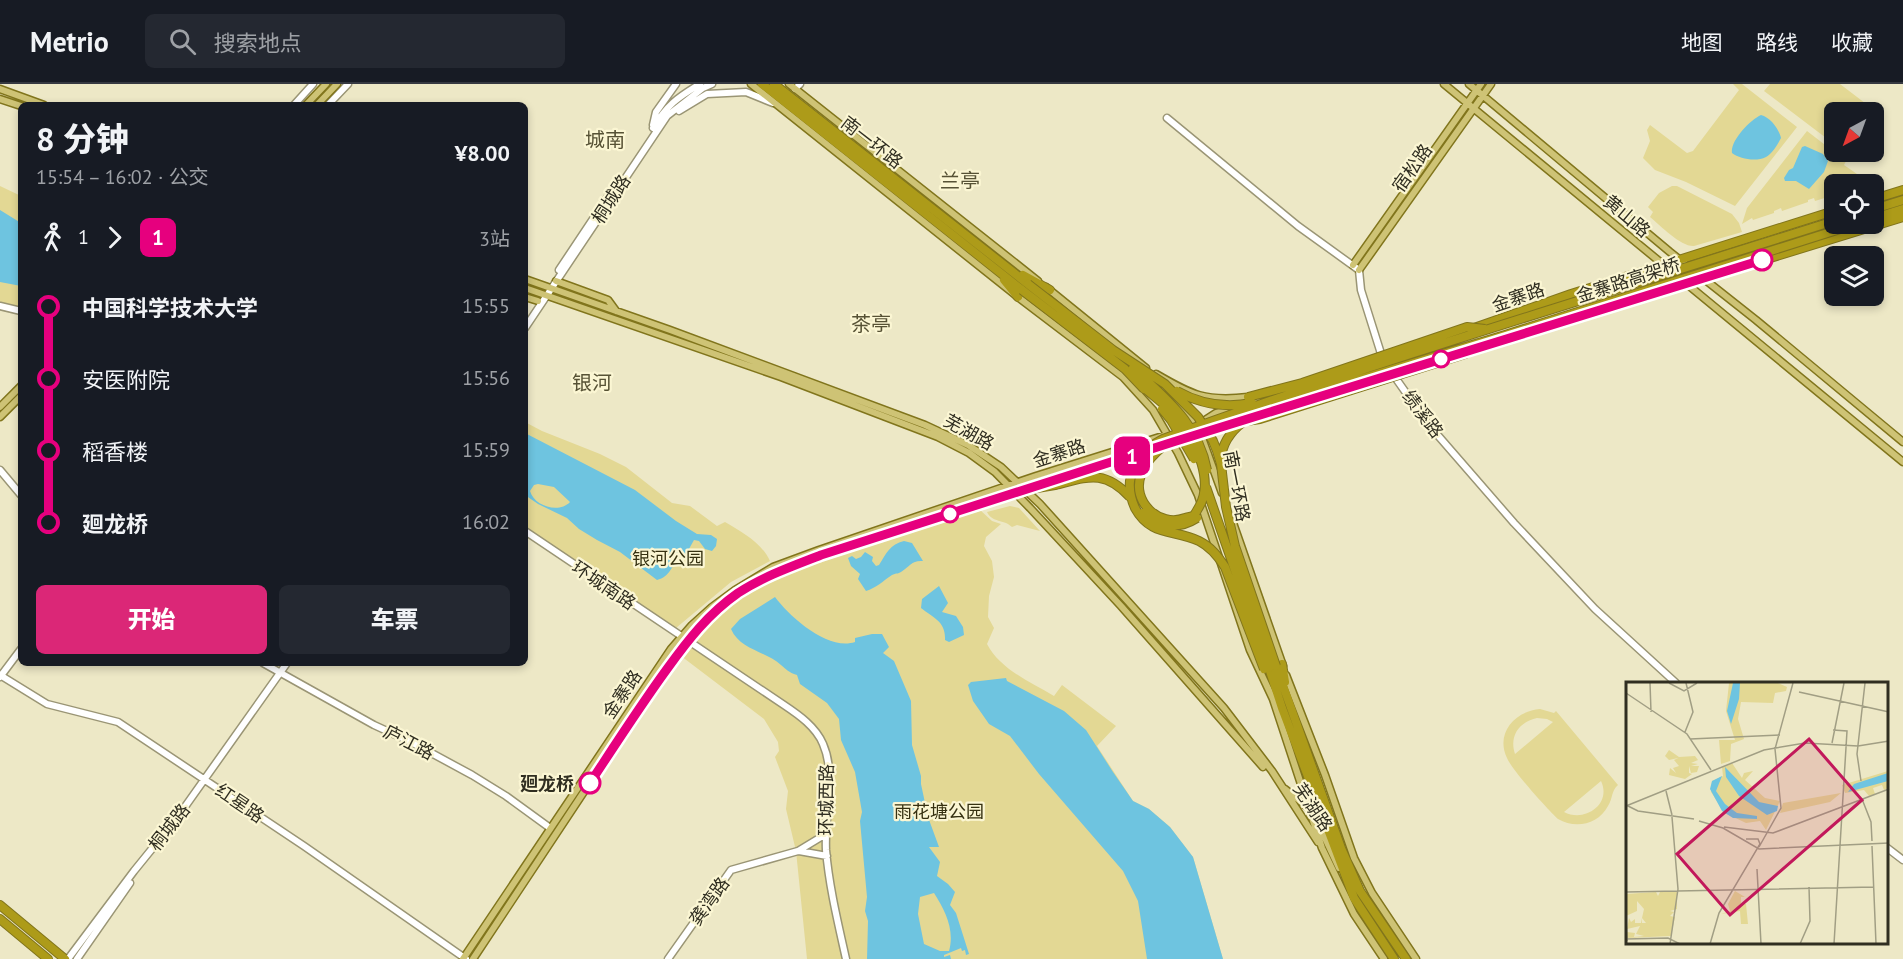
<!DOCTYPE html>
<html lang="zh">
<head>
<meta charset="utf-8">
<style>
	:root { --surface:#171b24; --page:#242831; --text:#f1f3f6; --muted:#9ea1a6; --line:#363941; --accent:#db2777 }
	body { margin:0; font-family:"PT Sans","Noto Sans SC",sans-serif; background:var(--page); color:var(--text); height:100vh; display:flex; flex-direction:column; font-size:22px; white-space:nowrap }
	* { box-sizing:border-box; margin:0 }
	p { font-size:20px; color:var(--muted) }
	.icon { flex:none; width:33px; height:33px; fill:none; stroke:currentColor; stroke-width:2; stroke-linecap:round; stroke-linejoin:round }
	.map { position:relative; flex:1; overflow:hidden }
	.drawer { position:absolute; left:18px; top:18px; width:510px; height:564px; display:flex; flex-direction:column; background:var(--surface); border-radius:9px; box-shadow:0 3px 9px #0003 }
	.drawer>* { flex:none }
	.badge { padding:0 12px; border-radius:9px; font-size:21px; line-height:39px }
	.needle { width:39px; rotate:221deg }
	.fabs { position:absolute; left:1824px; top:18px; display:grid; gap:12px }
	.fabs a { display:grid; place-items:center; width:60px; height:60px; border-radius:9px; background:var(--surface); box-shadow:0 3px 9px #0003; font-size:30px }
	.map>.badge { position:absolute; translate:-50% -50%; box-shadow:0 0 0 3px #fff }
	.legs { display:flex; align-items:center; gap:9px; height:66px; padding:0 18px; font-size:20px }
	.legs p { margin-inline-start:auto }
	.overview { display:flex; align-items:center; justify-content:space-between; height:102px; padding:0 18px }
	h1 { font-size:33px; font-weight:800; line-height:45px }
	.cta { display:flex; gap:12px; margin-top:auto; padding:12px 18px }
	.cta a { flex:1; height:69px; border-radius:9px; background:var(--accent); color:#fff; font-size:24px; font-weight:800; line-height:69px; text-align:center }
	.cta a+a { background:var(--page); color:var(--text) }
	ul { padding:0 18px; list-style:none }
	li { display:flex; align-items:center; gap:21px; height:72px; font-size:22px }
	li i { display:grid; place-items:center; width:9px; height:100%; margin:0 8px; background:currentColor }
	li i::after { content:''; width:15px; height:15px; margin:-8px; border:4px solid; border-radius:50%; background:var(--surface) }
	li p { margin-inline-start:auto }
	li:first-child i { background:linear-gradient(#0000 50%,currentColor 0) }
	li:last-child i { background:linear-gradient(currentColor 50%,#0000 0) }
	header { display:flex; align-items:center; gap:36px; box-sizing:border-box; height:84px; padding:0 30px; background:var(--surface); border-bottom:2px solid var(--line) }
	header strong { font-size:28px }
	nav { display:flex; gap:33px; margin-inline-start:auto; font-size:21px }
	.search { width:420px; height:54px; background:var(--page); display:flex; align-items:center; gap:15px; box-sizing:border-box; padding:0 21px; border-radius:9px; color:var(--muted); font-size:22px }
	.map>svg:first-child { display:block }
</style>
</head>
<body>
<header>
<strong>Metrio</strong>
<div class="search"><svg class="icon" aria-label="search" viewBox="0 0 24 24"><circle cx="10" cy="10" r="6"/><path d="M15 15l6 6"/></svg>搜索地点</div>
<nav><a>地图</a><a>路线</a><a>收藏</a></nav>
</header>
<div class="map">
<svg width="1903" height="875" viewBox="0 0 1903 875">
	<rect width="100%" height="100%" fill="#ede8c6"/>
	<!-- green -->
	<path fill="#e3d894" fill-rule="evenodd" d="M1733 0H1742L1797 43 1735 122 1686 98 1655 86 1643 74 1650 57 1647 46 1650 41 1687 69 1693 67 1739 6Z
		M1770 0H1840L1878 29 1874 34V28H1834V60L1764 7Z
		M1807 47 1846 77 1844 81 1857 90 1848 100H1834V111L1815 117 1814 114 1808 116V118L1782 127 1781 124 1774 127V129L1753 136 1752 134 1742 140 1747 124Z
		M0 102 21 112V231L11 222 0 218Z
		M1672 102H1677L1732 130 1739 139 1742 148 1694 162C1681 163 1661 142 1650 133L1653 128 1648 123 1659 109Z
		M525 338 542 347 600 370 626 383 672 419 690 422 717 442 725 438C742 448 762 459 770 477L731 498 676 544 629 515 525 445Z
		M1010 422 1019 424 1040 447 1017 441 1012 443C1004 435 992 439 987 428Z
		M979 425 992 437 1001 440 986 453 984 462 992 477 994 493 989 512 988 533 994 544 987 560C1000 585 1030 598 1054 612L1062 601 1116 642 1097 662 1133 717 1149 725 1170 743 1193 773 1223 875H807L796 767 786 725 788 707 775 673 779 667 778 658 764 635 681 572 702 544 710 537 740 513 772 495 802 482Z
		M1540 625 1554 629 1556 627 1618 701C1611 707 1613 714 1608 722 1598 741 1575 745 1558 735 1547 725 1512 686 1507 674 1495 649 1515 627 1540 625ZM1537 634 1547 635 1553 638 1515 670C1509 652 1519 638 1537 634ZM1601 697C1612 720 1585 739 1564 728Z"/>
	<!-- water -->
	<path fill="#6ec4e0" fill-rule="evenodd" d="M1761 31C1770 33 1779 45 1781 54 1778 60 1772 70 1766 73 1756 78 1740 75 1732 69 1730 57 1750 36 1761 31Z
		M1805 62 1823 70 1828 77 1824 88 1809 105 1796 97H1785L1784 94 1789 86 1793 84 1802 63Z
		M0 126 21 139V202L0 198Z
		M525 349 635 406 676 437 697 450 711 451 717 455 716 462 712 467 705 465 699 457 694 456 685 472H680C672 481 670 493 657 496L620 468 597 456 579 445 567 434 538 420 525 411ZM538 400 554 403 570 418C559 430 534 422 530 407L534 401Z
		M904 457 912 459 923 477C912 476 910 482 901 488 896 491 898 488 892 491 883 497 876 504 866 507L858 495 860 490 851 482 848 474 852 472 856 475 861 473 865 468 873 473 872 477 876 482 879 481C886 470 890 460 904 457Z
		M939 502 948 519 942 528 956 532 963 543 964 551 949 558 945 556C946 538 934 534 921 524L922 515Z
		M775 513C790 533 828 567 855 558V554L872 550H882L889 563 883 569 894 577 911 617 912 661 921 692V700L928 733 939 763H929L940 778 937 792 948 800 955 808 950 821 956 829 969 870 966 871 965 866 962 867 961 864 944 871V873L950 871 951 875H867L868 837 865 827 867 813 860 737 862 728 855 688 841 656 839 635 827 619 800 600 797 591C788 588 787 586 781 581 766 567 740 566 731 545L740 535ZM934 809C945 826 955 846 949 867H940L924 860 918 830 920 813Z
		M1006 594 1007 597 1064 627 1086 646 1113 688 1133 717 1149 725 1170 743 1193 773 1223 875H1147L1138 817 1123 787 1039 690 1010 652 989 640 973 617 968 601 971 598Z"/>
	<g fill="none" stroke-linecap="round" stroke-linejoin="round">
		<defs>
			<path id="secondary" d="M795 5 800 0
				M294 21 313 0
				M328 21 348 0
				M679 27 707 10 746 8 773 19
				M1167 34 1298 142 1359 186 1361 206 1383 276
				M653 41 656 28 676 0
				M653 44C667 21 677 14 700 0
				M559 186 611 108
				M0 222 21 227
				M525 244 667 32 703 4 712 0
				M1392 289 1428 340 1514 439 1595 525 1676 599
				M0 386 21 411
				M525 447 784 621C799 631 816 643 823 660 837 692 824 731 826 766 829 802 838 839 846 875
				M263 579 374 641 411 658 472 691 506 712 550 744
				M0 591 47 620 118 638 304 762 466 875
				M0 593 21 565
				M1886 763 1903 776
				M799 767 827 772
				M68 875 134 787 177 734 287 579
				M77 875 130 799
				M668 875 731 786 798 767 826 750"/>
			<path id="primary" d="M751 0 1018 213 1123 293 1153 326 1178 369 1198 411 1250 566 1273 615 1322 764 1354 830 1384 875
				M789 0 1038 197
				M1444 0 1903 378
				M1469 0 1670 168 1756 236 1903 358
				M0 5 44 21
				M0 15 21 22
				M306 21 326 0
				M317 21 337 0
				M1353 181 1481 0
				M1359 186 1491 0
				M525 195 670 246 925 341 968 361 1001 383 1040 420 1224 624 1272 687 1318 758
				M556 197 608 216 616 227
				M1046 203 1146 284
				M525 204 781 293 938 353 969 369 995 388 1030 424 1121 522 1263 683
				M525 213 538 217
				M1156 290C1192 311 1205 318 1248 313
				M1173 313 1197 340 1222 409
				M1248 318 1281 308
				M0 323 21 302
				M0 333 21 312
				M1199 340 1216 329 1235 322
				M1042 400 1161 363
				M1232 436 1283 582
				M1286 591 1325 691 1354 774 1372 809 1416 875
				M1285 705 1310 725
				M1317 737 1339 784
				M463 875 671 565 692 541 712 523 735 506 773 483 819 466 1036 392 1166 351
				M473 875 656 599 696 546 716 527 757 498 821 471 1018 408"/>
			<path id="highway" d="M762 0 1022 206
				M774 0 1028 200
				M1874 115 1903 106
				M1874 125 1903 116
				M1874 134 1903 125
				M1023 191 1050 206
				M1004 196 1018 213
				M1474 244 1571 210 1834 127
				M1475 265 1903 133
				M1188 354 1280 325
				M1025 406 1055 401
				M1282 580 1285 598
				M1276 582 1341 764 1360 807 1406 875
				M1269 584 1282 624 1354 814 1394 875
				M0 821 65 875
				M0 835 48 875"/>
		</defs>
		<!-- secondary casing -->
		<use href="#secondary" stroke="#9a9575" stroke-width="9"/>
		<!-- primary casing -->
		<use href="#primary" stroke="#81751c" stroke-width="9"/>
		<!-- highway casing -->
		<use href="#highway" stroke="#81751c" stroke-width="10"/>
		<!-- secondary -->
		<use href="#secondary" stroke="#fff" stroke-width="6"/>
		<!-- primary -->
		<use href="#primary" stroke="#cec375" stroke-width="6"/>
		<!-- highway -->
		<use href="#highway" stroke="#ad9b19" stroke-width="8"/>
		<defs>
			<path id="highway-bridge" d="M1028 200 1113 266 1165 300 1198 333 1213 357 1217 367 1221 380 1226 423 1235 462 1276 582
				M1022 206 1125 285 1144 305
				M1133 284C1167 316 1198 339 1207 386
				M1141 301C1153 312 1172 325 1181 338 1197 361 1214 398 1199 423 1197 426 1196 429 1194 431 1192 433 1188 433 1185 434 1159 444 1131 417 1141 391 1146 375 1165 358 1180 353
				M1177 307C1200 320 1226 324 1252 319
				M1248 313 1302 299 1467 243 1485 245
				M1162 325 1171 336 1194 375
				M1239 338 1260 335 1465 270 1479 261
				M1219 340 1294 315 1505 251 1856 140
				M1221 375C1222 359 1230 348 1243 338
				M1055 401C1088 393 1104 385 1130 413
				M1206 403 1269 584
				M1143 429C1158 445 1180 445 1197 434
				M1264 585 1225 483C1218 472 1211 463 1199 457 1174 445 1151 453 1135 424 1131 415 1129 407 1130 397 1133 376 1146 364 1163 355 1384 274 1610 208 1834 137"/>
		</defs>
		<!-- highway-bridge casing -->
		<use href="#highway-bridge" stroke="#81751c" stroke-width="10" stroke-linecap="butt"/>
		<!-- highway-bridge -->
		<use href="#highway-bridge" stroke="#ad9b19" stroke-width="8"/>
	</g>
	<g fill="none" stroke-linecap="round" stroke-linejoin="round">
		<defs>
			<path id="line-1" d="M590 699C615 661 640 622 667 585 688 556 708 530 738 509 764 492 793 482 821 471L1173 358 1762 176"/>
		</defs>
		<!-- line-1 casing -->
		<use href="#line-1" stroke="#fff" stroke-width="14"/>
		<!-- line-1 -->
		<use href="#line-1" stroke="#e6007e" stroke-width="9"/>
	</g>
	<!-- markers -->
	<g fill="#fff" stroke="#e6007e" stroke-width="3">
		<circle cx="1762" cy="176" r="10"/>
		<circle cx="1441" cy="275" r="8"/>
		<circle cx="950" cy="430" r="8"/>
		<circle cx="590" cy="699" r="10"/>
	</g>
	<g text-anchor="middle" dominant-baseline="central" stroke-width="4.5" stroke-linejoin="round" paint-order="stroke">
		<!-- street labels -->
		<g font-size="18" fill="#302e21" stroke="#fbf6d3">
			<text transform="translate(872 58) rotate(38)">南一环路</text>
			<text transform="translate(1412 84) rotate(-55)">宿松路</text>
			<text transform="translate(611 115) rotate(-57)">桐城路</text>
			<text transform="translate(1627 132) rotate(40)">黄山路</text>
			<text transform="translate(1628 196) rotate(-18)">金寨路高架桥</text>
			<text transform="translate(1518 213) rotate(-19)">金寨路</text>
			<text transform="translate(1423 330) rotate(53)">绩溪路</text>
			<text transform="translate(969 348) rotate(29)">芜湖路</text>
			<text transform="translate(1059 369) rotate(-18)">金寨路</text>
			<text transform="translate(1237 402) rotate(79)">南一环路</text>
			<text transform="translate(604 501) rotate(34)">环城南路</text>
			<text transform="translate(622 610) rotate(-56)">金寨路</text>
			<text transform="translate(409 658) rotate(27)">庐江路</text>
			<text transform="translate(826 716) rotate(-89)">环城西路</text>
			<text transform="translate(240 719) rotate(34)">红星路</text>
			<text transform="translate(1313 723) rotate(56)">芜湖路</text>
			<text transform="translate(169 743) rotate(-52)">桐城路</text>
			<text transform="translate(709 817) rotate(-54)">龚湾路</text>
		</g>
		<!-- park labels -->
		<g font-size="18" fill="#363111" stroke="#fbf6d3">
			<text x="668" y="474">银河公园</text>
			<text x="939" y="727">雨花塘公园</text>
		</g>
		<!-- stop labels -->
		<g font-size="18" font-weight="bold" fill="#302e21" stroke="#fbf6d3" text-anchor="end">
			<text x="574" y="699">廻龙桥</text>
		</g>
		<!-- neighbourhood labels -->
		<g font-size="20" fill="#575235" stroke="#fbf6d3">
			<text x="605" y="56">城南</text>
			<text x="960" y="97">兰亭</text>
			<text x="871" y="240">茶亭</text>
			<text x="592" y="299">银河</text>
		</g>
	</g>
	<!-- overview -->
	<g transform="translate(1626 598)">
		<rect width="262" height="262" fill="#ede8c6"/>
		<path d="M103 1H152L161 5 160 9 149 11 147 21 115 20 112 37 118 57 105 62 104 79 95 82 93 58H109L100 29ZM43 68 53 75 69 74 72 78 65 81 72 82 65 84H73L71 90 65 91 63 84V91L66 92 59 97 43 93 44 86 50 91 47 86 53 84 48 78 52 76 43 78 39 74ZM106 81 116 96 118 91 127 89 119 98 139 116 154 119 140 148 134 139 120 141 99 131 85 110 86 99 97 94 96 85ZM262 89V106L258 108 256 103 247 106 249 112 243 114 238 108 219 111 216 103ZM215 111 204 120 154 131 157 121ZM109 209 119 215H115V222H120L122 242H115L114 229 95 232 104 229 102 222ZM30 210 32 214 34 210H51V227L44 229 48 230 44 234 49 235 45 254 1 256V250L9 251 8 255 18 254 10 252 14 244 1 247 3 236 5 240 9 237V241H15L16 236V241H20L16 236 18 227 11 219V229L0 234V212Z" fill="#e3d894"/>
		<path d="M107 1H114L113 17 105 42 101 29ZM99 85 133 120 152 124 151 129 141 133 113 114 100 95ZM262 91V99L222 110 228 102ZM96 94 90 109 99 122 111 131 131 134V137L107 136 96 129 84 107 86 99Z" fill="#6ec4e0"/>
		<path fill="none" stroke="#a19e84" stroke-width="1.5" d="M24 1 25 30M43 1 58 9 71 1M173 10 263 30M0 11 61 52 85 88M207 48 221 49 208 262M59 50 67 30 60 1M64 57 154 53M206 61 218 1M235 99 231 72 239 1M40 109 46 133M236 117 245 140 246 159M0 123 12 129 68 137M0 124 138 68 179 61 232 64 263 59M46 135 52 207M73 139 97 146 133 167 263 161M98 145 147 151 263 107M246 164 250 262M133 165 155 126 149 67 167 1M131 187 135 262M0 210 248 205M0 233 1 259M0 257 42 256 54 262M44 262 52 207M84 262 93 231 134 162 132 157H120M174 262 184 239 183 205"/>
		<path fill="#c2185b" fill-opacity="0.15" stroke="#c2185b" stroke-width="3" d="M183 57 236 118 104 233 51 172Z"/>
		<rect width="262" height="262" fill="none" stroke="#302e21" stroke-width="3"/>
	</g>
</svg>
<div class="fabs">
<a><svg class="needle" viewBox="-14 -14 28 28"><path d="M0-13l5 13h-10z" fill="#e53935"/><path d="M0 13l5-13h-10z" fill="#9ea1a6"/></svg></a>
<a><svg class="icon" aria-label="locate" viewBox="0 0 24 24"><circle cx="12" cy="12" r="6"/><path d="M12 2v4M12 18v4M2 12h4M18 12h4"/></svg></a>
<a><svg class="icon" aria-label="layers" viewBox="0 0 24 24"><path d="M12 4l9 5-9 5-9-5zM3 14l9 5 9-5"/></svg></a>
</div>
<b class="badge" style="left:1132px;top:372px;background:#e6007e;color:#fff">1</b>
<section class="drawer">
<div class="overview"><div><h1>8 分钟</h1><p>15:54 – 16:02 · 公交</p></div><b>¥8.00</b></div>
<div class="legs"><svg class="icon" aria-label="walk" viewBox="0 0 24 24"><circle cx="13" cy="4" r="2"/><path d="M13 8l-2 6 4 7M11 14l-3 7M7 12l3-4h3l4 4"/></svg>1<svg class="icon" aria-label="forward" viewBox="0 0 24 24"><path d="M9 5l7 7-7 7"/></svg><b class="badge" style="background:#e6007e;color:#fff">1</b><p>3站</p></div>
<ul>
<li><i style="color:#e6007e"></i><b>中国科学技术大学</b><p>15:55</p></li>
<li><i style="color:#e6007e"></i><span>安医附院</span><p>15:56</p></li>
<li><i style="color:#e6007e"></i><span>稻香楼</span><p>15:59</p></li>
<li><i style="color:#e6007e"></i><b>廻龙桥</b><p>16:02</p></li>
</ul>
<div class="cta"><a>开始</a><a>车票</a></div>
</section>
</div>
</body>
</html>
